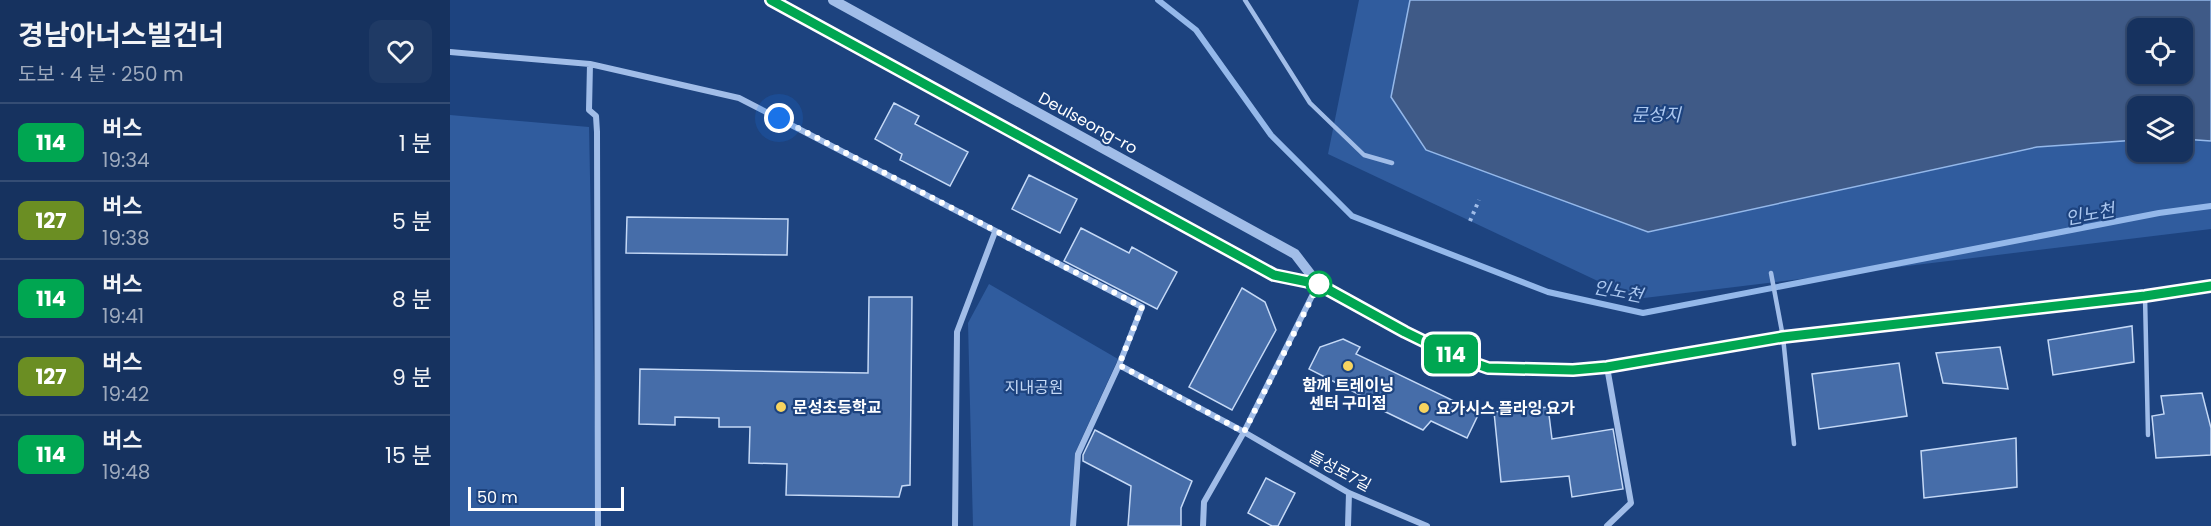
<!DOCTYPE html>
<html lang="ko">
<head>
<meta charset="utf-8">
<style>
	:root { --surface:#16325f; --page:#1f3a65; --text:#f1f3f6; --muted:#9eaabd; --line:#354d74 }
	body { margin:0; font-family:Poppins,"Noto Sans KR",sans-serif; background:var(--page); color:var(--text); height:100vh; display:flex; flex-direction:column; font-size:22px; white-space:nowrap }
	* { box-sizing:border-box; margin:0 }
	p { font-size:20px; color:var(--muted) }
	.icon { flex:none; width:33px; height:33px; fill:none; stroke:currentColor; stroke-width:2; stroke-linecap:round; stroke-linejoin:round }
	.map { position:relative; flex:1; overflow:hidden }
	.side { display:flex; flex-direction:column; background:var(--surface); width:450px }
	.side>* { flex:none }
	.badge { padding:0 12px; border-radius:9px; font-size:21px; line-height:39px }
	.fabs { position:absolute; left:1677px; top:18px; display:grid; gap:12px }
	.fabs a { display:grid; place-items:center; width:66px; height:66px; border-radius:12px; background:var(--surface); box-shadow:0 2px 4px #0004,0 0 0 2px var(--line); font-size:30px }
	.scale { position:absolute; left:18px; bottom:15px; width:156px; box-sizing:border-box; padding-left:6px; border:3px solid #fff; border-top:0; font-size:16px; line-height:21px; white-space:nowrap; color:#fff; -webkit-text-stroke:4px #1d437f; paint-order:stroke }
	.you { position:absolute; width:30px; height:30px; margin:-15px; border:4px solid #fff; border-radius:50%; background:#1a73e8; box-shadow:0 0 0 9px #1a73e833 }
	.map>.badge { position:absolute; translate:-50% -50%; box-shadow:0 0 0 3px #fff }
	.round { display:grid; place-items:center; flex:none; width:63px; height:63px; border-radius:12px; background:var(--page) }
	.headline { display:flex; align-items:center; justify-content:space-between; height:102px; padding:0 18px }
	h1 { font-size:28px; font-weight:700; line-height:45px }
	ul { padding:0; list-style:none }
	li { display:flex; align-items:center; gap:18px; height:78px; padding:0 18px; border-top:2px solid var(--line) }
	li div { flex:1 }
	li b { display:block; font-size:22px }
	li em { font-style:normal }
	li .badge { min-width:66px; font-weight:700; text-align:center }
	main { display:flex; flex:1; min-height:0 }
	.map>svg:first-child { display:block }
</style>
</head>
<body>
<main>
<section class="side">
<div class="headline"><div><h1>경남아너스빌건너</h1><p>도보 · 4 분 · 250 m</p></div><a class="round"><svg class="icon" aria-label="heart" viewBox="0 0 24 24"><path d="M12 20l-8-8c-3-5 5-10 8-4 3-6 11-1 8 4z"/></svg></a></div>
<ul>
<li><span class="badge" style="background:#00a651;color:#fff">114</span><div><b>버스</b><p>19:34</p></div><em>1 분</em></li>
<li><span class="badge" style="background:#6b8e23;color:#fff">127</span><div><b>버스</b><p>19:38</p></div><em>5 분</em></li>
<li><span class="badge" style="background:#00a651;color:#fff">114</span><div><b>버스</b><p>19:41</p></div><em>8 분</em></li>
<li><span class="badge" style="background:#6b8e23;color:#fff">127</span><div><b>버스</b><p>19:42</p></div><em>9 분</em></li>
<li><span class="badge" style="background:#00a651;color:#fff">114</span><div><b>버스</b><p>19:48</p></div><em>15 분</em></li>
</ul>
</section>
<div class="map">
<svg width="1761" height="526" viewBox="0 0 1761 526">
	<rect width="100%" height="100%" fill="#1d437f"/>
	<!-- green -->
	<path fill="#305c9e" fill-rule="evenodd" d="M909 0H1761V229L1186 299 878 154ZM1688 28H1732V74H1688ZM1688 106H1732V152H1688Z
		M0 115 139 127 147 526H0Z
		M539 284 668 359 625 453 621 526H523L518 323Z"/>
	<!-- water -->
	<path fill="#3f5a87" stroke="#94b8ea" stroke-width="1.5" fill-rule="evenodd" d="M960 0H1761V141L1733 139 1732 106H1688L1687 140 1587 147 1198 232 976 150 941 97ZM1688 28H1732V74H1688Z"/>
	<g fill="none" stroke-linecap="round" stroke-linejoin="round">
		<!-- stream -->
		<path stroke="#94b8ea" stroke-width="6" d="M708 0 746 30 821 135 902 216 1098 292 1193 313 1709 213 1761 206"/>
	</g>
	<!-- building -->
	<path fill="#466da9" stroke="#c5d9f6" stroke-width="1.5" d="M444 103 469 116 465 124 518 152 500 186 450 160 452 154 425 139Z
		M579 175 627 199 610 233 562 209Z
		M177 217 338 219 337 255 176 253Z
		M631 228 679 253 682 247 727 272 707 309 614 261Z
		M792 288 815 302 826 330 782 410 739 387Z
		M419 297H462L460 485 452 486 449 497 336 495 337 464 299 463 300 427H269V418L225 417V425L189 424 190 369 418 373Z
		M1682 326 1684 362 1603 375 1598 340Z
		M893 339 910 347 906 354 1029 413 1017 438 981 421 973 430 911 400 912 396 859 369 870 347Z
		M1550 347 1558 389 1493 383 1486 353Z
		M1449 363 1457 416 1369 429 1362 374Z
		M1752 393 1761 428V455L1706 458 1702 416 1714 414 1711 396Z
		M1098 407 1102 439 1163 429 1173 489 1122 497 1119 476 1051 482 1044 412Z
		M645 430 742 481 731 508V526H678L681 486 633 461V455Z
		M1566 438 1567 487 1474 498 1471 451Z
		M816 478 845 493 828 526H822L798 513Z"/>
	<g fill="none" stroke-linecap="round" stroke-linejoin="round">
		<!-- path -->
		<path stroke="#a1bde8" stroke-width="4" stroke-dasharray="3 4.5" stroke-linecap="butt" d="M1020 221 1029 200"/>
		<!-- service -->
		<path stroke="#a1bde8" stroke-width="4.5" d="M795 0 860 103 914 155 942 163
			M1321 273 1333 337 1344 444
			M1695 296 1698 435"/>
		<!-- minor -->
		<path stroke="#a1bde8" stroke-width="6" d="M0 52 140 64 139 110 146 116 147 132 148 526
			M140 64 289 98 692 307 669 365 628 454 623 526
			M669 365 794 432 899 493 977 526
			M505 526 507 332 545 232
			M753 526 754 502 794 432 868 284
			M898 526 899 493
			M1157 526 1181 503 1157 367"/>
		<!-- tertiary -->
		<path stroke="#a1bde8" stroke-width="10" d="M321 0 824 275 868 284 955 332 1004 356 1038 368 1123 370 1157 367 1333 337 1695 296 1761 286
			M383 0 845 254 868 284"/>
	</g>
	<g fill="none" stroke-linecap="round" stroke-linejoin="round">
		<defs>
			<path id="line" d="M321 0 824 275 868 284 955 332 1004 356 1038 368 1123 370 1157 367 1333 337 1695 296 1761 286"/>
		</defs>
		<!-- line casing -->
		<use href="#line" stroke="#fff" stroke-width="14"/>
		<!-- line -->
		<use href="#line" stroke="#00a651" stroke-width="9"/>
		<!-- walk -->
		<path stroke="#fff" stroke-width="6" stroke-dasharray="0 10.8" d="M329 118 692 307 669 365 794 432 869 284"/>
	</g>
	<!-- markers -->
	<circle fill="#fff" stroke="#00a651" stroke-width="3" cx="869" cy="284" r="12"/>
	<g fill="#f8d45f" stroke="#1d437f" stroke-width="2">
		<circle cx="898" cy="366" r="6"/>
		<circle cx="331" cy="407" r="6"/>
		<circle cx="974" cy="408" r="6"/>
	</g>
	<g text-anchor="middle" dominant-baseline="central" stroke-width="4.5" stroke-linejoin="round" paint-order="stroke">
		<!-- street labels -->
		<g font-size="16" fill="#fff" stroke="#1d437f">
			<text transform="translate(638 123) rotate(29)">Deulseong-ro</text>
			<text transform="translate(890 471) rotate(28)">들성로7길</text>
		</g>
		<!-- poi labels -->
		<g font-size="16" font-weight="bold" fill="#fff" stroke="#1d437f" text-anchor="start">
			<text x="898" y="385" text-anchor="middle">함께 트레이닝<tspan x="898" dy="18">센터 구미점</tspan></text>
			<text x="343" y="407">문성초등학교</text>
			<text x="986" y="408">요가시스 플라잉 요가</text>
		</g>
		<!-- park labels -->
		<g font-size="16" fill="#c5d9f6" stroke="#1d437f">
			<text x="584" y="387">지내공원</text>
		</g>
		<!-- water labels -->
		<g font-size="18" font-style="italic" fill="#acc8f0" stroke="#1d437f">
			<text x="1206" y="114">문성지</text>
			<text transform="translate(1640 214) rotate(-11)">인노천</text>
			<text transform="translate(1168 291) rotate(11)">인노천</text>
		</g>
	</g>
</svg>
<div class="fabs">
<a><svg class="icon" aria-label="locate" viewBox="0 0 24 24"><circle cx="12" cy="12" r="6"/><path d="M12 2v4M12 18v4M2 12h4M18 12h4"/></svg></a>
<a><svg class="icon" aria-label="layers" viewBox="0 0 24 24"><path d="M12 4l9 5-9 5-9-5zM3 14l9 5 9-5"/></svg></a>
</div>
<div class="scale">50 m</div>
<div class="you" style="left:329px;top:118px"></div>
<b class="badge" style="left:1001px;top:354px;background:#00a651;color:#fff">114</b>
</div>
</main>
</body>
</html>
